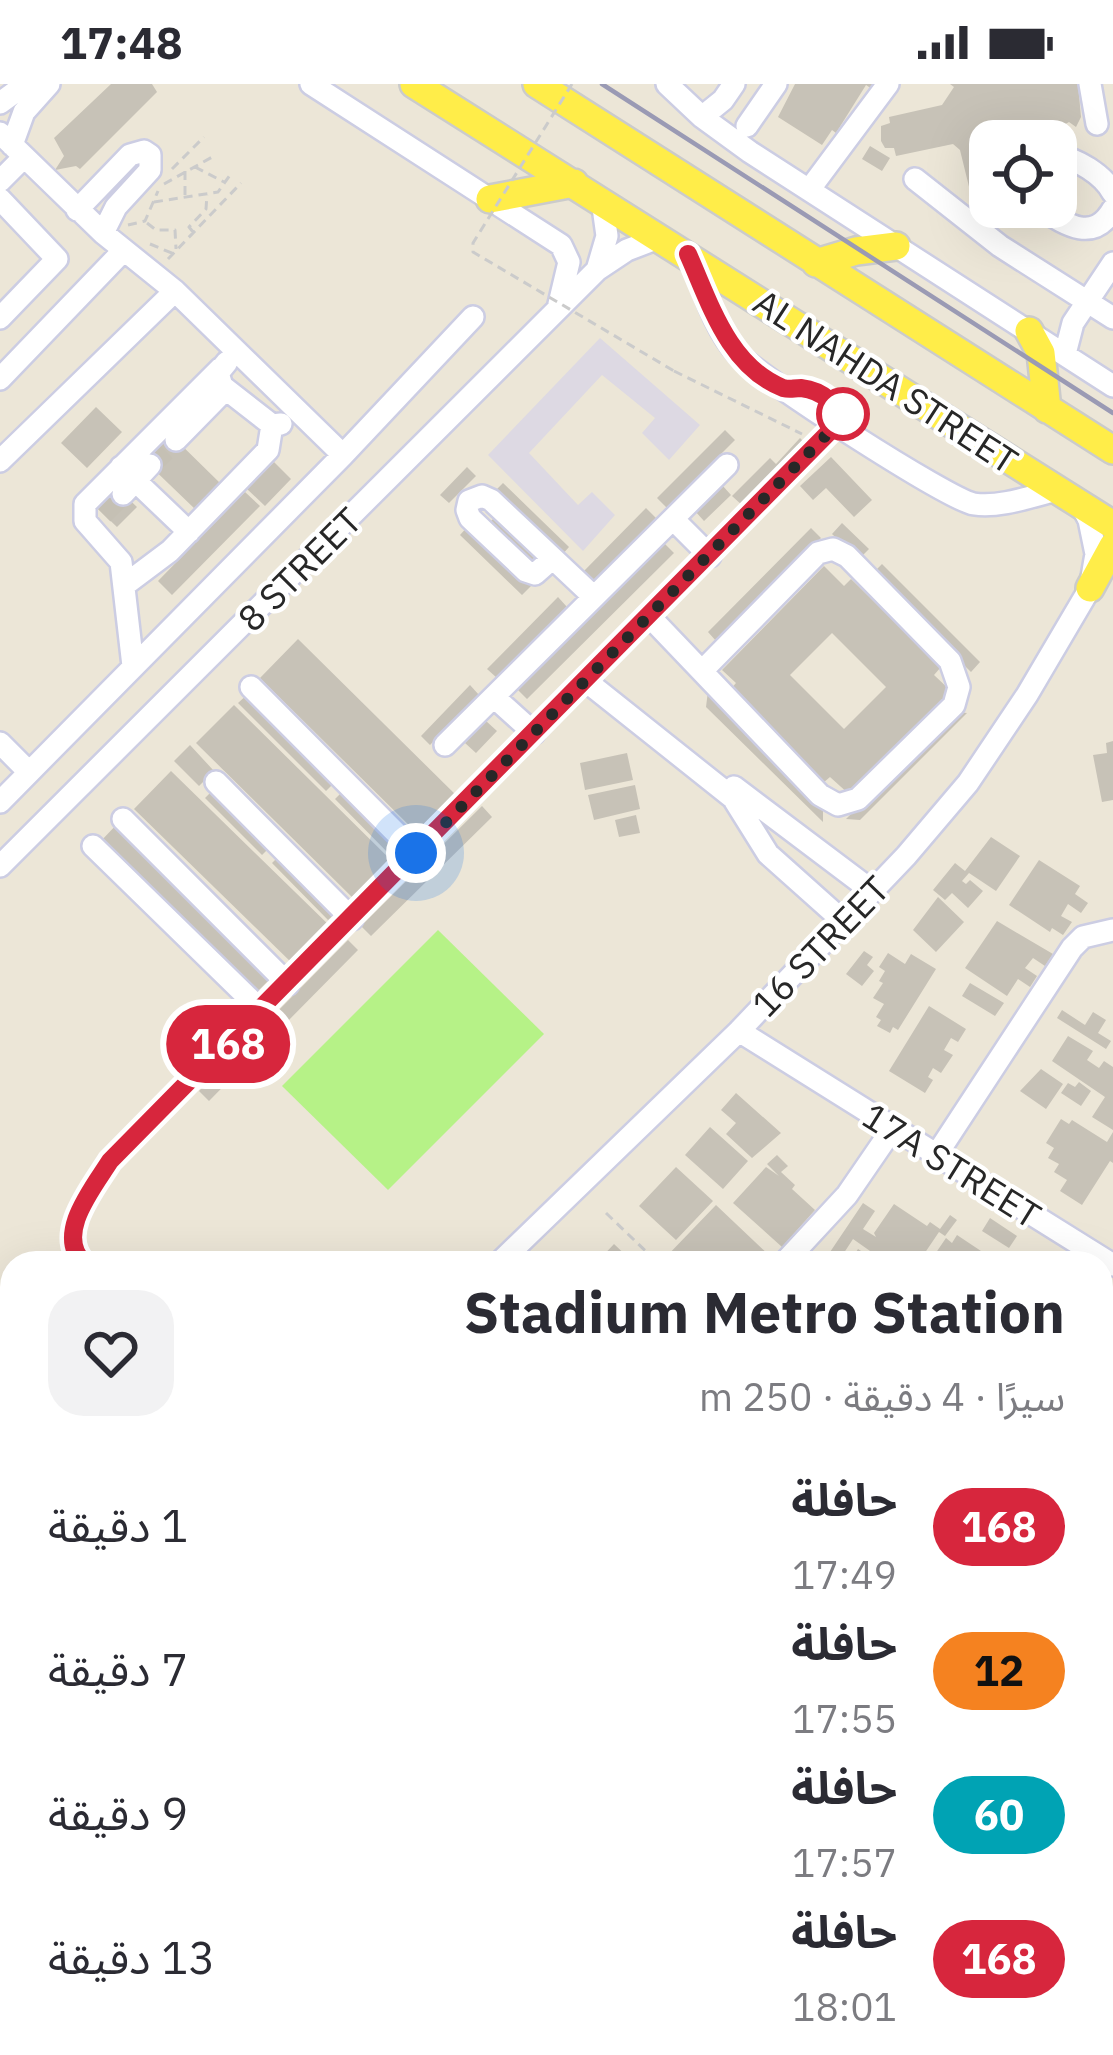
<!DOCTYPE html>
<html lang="ar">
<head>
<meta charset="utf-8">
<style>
	:root { --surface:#fff; --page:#f2f2f3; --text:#2b2b33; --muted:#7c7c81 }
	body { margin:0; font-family:"IBM Plex Sans","Noto Sans Arabic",sans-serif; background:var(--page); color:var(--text); direction:rtl; height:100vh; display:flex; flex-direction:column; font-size:45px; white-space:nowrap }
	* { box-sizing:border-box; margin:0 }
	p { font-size:39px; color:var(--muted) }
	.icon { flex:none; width:66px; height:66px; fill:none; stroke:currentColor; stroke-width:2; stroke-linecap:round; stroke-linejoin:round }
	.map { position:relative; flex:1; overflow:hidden; direction:ltr }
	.side { position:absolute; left:0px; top:1167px; width:1113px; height:804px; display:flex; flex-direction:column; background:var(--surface); border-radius:36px 36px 0 0; box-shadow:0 12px 48px #0002; direction:rtl }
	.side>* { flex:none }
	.badge { padding:0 24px; border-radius:39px; font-size:42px; line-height:78px }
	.buttons { position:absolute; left:969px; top:36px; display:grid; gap:24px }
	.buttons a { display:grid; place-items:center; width:108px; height:108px; border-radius:24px; background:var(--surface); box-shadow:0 12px 48px #0002; font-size:60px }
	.you { position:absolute; width:60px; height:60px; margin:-30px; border:9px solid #fff; border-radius:50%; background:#1a73e8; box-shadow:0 0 0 18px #1a73e833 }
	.map>.badge { position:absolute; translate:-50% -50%; box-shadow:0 0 0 6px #fff }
	.round { display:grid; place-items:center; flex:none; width:126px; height:126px; border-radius:36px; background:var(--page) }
	.headline { display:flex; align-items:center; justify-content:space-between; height:204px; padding:0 48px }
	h1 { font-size:57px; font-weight:700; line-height:90px }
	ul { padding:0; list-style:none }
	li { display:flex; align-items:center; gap:36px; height:144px; padding:0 48px }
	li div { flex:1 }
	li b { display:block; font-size:45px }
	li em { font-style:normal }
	li .badge { min-width:132px; font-weight:700; text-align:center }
	.status { display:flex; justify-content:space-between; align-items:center; height:84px; padding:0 60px; background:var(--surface); direction:ltr }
	.status svg { height:33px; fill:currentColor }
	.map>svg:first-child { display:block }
</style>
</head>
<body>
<div class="status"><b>17:48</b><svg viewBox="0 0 49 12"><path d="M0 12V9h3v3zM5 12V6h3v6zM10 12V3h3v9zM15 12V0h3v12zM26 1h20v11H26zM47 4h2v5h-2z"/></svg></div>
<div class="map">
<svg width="1113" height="1971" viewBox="0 0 1113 1971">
	<rect width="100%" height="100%" fill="#ece6d7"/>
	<!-- industrial -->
	<path fill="#ddd9e3" d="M600 254 700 341 669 376 642 349 655 334 602 291 529 369 578 421 592 408 615 431 583 467 488 371Z"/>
	<!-- education -->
	<path fill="#f0e8c4" d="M1113 1687V1920L1101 1912V1706Z"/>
	<!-- pitch -->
	<path fill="#b6f287" d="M438 846 544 950 388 1106 282 1002Z"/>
	<!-- building -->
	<path fill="#c7c2b7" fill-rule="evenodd" d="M111 0H152L157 8 80 85 76 82 55 86 64 72 54 54Z
		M795 0H884L878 9 866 1 836 49 832 46 822 61 778 33Z
		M950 0H1078L1081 33 1076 43 1069 38 1046 51 1032 50 1014 38 1000 57H990V126L982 127 979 117 973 119 960 66 953 60 896 72 894 64H885L881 57V42L890 39 889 33 942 21 954 3Z
		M870 62 890 74 882 87 862 75Z
		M96 323 122 348 87 384 61 359Z
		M725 346 735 356 667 424 657 414Z
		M168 348 221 400 196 426 142 374Z
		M800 354 810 364 743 422 732 412 770 374 776 380Z
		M831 373 872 416 854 433 826 404 813 416 800 402Z
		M274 378 291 395 265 422 247 405Z
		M467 383 476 392 449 419 440 411Z
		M503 399 569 463 561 472 494 408Z
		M722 401 731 411 704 437 695 427Z
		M115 402 137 423 117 443 95 422Z
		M245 408 260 422 172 511 158 497Z
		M646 424 656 434 592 498 583 488Z
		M497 431 542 475 532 484 488 440Z
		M842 439 869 465 859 475 832 450Z
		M469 441 531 502 522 511 460 451Z
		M811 444 821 454 717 558 708 548Z
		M664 459 674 469 527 615 518 606Z
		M882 480 980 578 971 588 872 490Z
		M824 482 844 502 851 495 941 583 934 591 952 608 850 711 830 693 823 699 729 607 736 599 722 586ZM832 549 886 603 844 645 790 591Z
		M558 513 567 523 497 594 487 585Z
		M298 555 462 717 424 756 260 594Z
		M470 601 479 611 430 661 421 652Z
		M708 607 823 722V738L706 623Z
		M249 609 337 696 326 707 238 619Z
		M234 621 397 782 359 820 196 659Z
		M953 628 967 629 860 736 846 735Z
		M486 637 497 647 476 669 465 659Z
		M1113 657V716L1102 718 1093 671 1107 669 1106 659Z
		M190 661 214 687 199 702 174 677Z
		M627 669 633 696 585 706 580 679Z
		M171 687 334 846 297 884 134 725Z
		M635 701 640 725 594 736 588 711Z
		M215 704 272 761 262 771 205 714Z
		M346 704 403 763 392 773 335 715Z
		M482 722 492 733 371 852 361 842Z
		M636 731 640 749 619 753 615 736Z
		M119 738 274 891 254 911 100 758Z
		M991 753 1020 772 996 807 969 789 962 797 966 800 970 796 983 807 968 824 952 809 945 816 933 806 955 779 965 787Z
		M281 770 338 827 328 836 272 779Z
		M1039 776 1080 802 1075 810 1088 819 1081 829 1068 820 1061 832 1072 838 1063 851 1052 844 1050 848 1009 821Z
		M938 813 964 838 936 868 913 846Z
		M997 837 1053 870 1045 882 1033 874 1025 884 1037 892 1030 903 1018 895 1007 912 965 884Z
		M348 856 358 866 209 1017 199 1007Z
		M864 867 873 873 867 881 874 887 862 902 846 890Z
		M888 869 905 880 911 870 936 885 898 946 893 943 890 949 877 942 881 936 876 933 884 920 873 914 883 899 879 897 885 887 879 883Z
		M970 899 1004 919 995 932 962 912Z
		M929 922 966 945 958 958 951 954 944 966 953 971 941 989 933 984 928 993 933 996 925 1009 889 987Z
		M1062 926 1085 941 1093 928 1106 936 1098 949 1111 957 1106 965 1057 934Z
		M230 934 240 944 187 997 177 987Z
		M1068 952 1093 967 1087 976 1099 984 1104 977 1113 983V1046L1092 1033 1105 1013 1052 977Z
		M1041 985 1063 1000 1046 1025 1020 1007Z
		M1079 998 1091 1007 1081 1022 1061 1009 1068 999 1075 1003Z
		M736 1009 781 1049 752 1074 726 1050 736 1039 721 1026Z
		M1061 1035 1069 1040 1072 1036 1107 1058 1113 1048V1079L1110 1077 1082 1121 1060 1107 1067 1096 1054 1088 1059 1080 1048 1074 1054 1064 1046 1059Z
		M710 1043 748 1077 723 1105 685 1071Z
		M777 1071 788 1082 781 1088 795 1101 792 1105 815 1126 782 1163 733 1119 766 1083 779 1092 767 1080Z
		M676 1083 713 1117 676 1156 639 1122Z
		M863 1119 875 1127 863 1145 876 1153 874 1149 894 1120 927 1142 930 1138 940 1145 950 1131 957 1136 945 1152 939 1148 918 1179H849L858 1165 878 1178 880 1174 853 1155 838 1178 828 1171Z
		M716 1121 774 1176 771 1179H749L739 1169 729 1179H668L664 1175Z
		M990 1134 1017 1152 1009 1164 982 1147Z
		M957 1151 981 1167 976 1175 982 1179 931 1176 946 1154 952 1159Z
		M614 1160 634 1179H596Z
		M1101 1222 1113 1230V1278L1101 1295Z
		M1109 1337 1113 1340V1385L1106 1381 1101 1390V1349Z
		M1101 1452 1113 1459V1479L1101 1498Z
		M300 1959H341V1971H300Z
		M360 1959H417V1971L360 1968Z
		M511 1959H577V1971H510Z
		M584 1959H648V1971H584Z
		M665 1959H709L714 1971H670L665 1968Z"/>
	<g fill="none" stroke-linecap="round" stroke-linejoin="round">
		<!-- minor-tunnel -->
		<path stroke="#c5c0b4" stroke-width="21" stroke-dasharray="21 10" stroke-linecap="butt" d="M150 381 176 356
			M103 430 123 410"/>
		<defs>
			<path id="minor" d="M311 0 561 161 569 178 559 220
				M667 0 702 33 750 68 1113 302
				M1090 0 1097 40
				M0 19 26 0
				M702 33 723 16 734 0
				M747 42 776 0
				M0 49 103 149 175 207 343 371
				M12 61 24 28 49 0
				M1056 71C1077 75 1103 90 1113 109
				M915 95 1000 162 1113 234
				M0 97 24 73
				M809 106 888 0
				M0 115 57 175 0 234
				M1038 123C1065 140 1093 160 1113 125
				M77 126 130 71 144 67 150 71V86L116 123 103 149
				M689 170C703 203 714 244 738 270 758 293 949 416 974 420 1000 424 1032 412 1057 406
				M597 186 607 152 602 116
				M1065 270 1073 239 1113 179
				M227 278 218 289 222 302 272 341 281 340
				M0 295 124 166
				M176 356 226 305
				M0 377 175 207
				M121 383 189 448
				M123 410 150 381
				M673 435 710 472
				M552 475 535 490 526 487 470 434 467 426 469 417 482 412 491 416 594 513
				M126 500 170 467 268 366 272 341
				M650 533 820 711 838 721 858 715 954 621 959 603 950 577 847 472 833 465 818 469 702 587
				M133 582 121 478 85 437V420L221 284
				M586 597 733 714 768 770 843 837
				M251 603 416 769
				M494 613 534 649
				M0 659 29 688
				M445 661 727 381
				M216 698 352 835
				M734 703 872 807
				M0 718 343 371 473 233
				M123 735 288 900
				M93 762 261 926
				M0 782 597 186 627 166 661 153
				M739 947 1113 1181
				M937 1070 1072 864 1083 853 1113 846
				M84 1179C54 1151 93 1104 110 1077L838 339
				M499 1179 739 947 906 772 968 699 1027 611 1090 504 1096 470 1089 436 1081 421
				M784 1179 847 1111 893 1044
				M1101 1418 1113 1426
				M1101 1656 1113 1637
				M1101 1714 1113 1696
				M1101 1876 1113 1887
				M1101 1956 1113 1964
				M200 1971 201 1959
				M481 1971V1959
				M740 1971V1959"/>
			<path id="major" d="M414 0 1113 441
				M537 0 1113 366
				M490 115 574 99
				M816 179 856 167 896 162
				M1029 247 1041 269 1047 325
				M1090 504 1113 462"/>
		</defs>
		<!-- minor casing -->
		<use href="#minor" stroke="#cccde3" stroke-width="26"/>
		<!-- major casing -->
		<use href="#major" stroke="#cbcbcb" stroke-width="32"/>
		<!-- path -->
		<path stroke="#cbcbcb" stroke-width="3" stroke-dasharray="9 6" stroke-linecap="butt" d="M195 83 224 98
			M172 85 204 53
			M185 87V112
			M164 100 214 72
			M154 118 218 108 230 91
			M147 139 156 146H175L176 165
			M128 141 145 137 158 107
			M193 148 189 143 206 125 207 111
			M150 160 174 170
			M168 175 241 99
			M674 287 802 350
			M606 1129 658 1179
			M881 1959 899 1971
			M959 1971 967 1959"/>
		<!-- minor -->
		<use href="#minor" stroke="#fff" stroke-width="21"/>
		<!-- major -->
		<use href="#major" stroke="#ffed49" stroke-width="27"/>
		<!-- rail -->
		<path stroke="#9a9ab4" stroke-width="4.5" d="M602 0 1113 329"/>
		<!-- path-bridge -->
		<path stroke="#cbcbcb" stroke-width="3" stroke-dasharray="9 6" stroke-linecap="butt" d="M572 0 473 159V168L674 287"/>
	</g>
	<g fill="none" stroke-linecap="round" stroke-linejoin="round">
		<defs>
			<path id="line" d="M84 1179C54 1151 93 1104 110 1077L838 339 845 344C845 324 822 306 801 304 793 304 791 306 783 304 728 282 710 219 688 170"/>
		</defs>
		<!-- line casing -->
		<use href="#line" stroke="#fff" stroke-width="27"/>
		<!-- line -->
		<use href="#line" stroke="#d7263d" stroke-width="18"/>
		<!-- walk -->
		<path stroke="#272727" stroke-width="12" stroke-dasharray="0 21.6" d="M416 769 838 339 845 344 843 330"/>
	</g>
	<!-- markers -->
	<circle fill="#fff" stroke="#d7263d" stroke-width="6" cx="843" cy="330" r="24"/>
	<g text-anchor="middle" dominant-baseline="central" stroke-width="9" stroke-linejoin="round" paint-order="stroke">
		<!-- street labels -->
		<g font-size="36" fill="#272727" stroke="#fff">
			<text transform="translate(886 297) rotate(33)">AL NAHDA STREET</text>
			<text transform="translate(299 485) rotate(-45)">8 STREET</text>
			<text transform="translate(820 862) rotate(-46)">16 STREET</text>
			<text transform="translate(952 1081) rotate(32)">17A STREET</text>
		</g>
	</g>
</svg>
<div class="buttons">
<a><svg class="icon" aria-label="locate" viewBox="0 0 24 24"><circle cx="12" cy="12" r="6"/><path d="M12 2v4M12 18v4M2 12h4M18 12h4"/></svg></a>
</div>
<div class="you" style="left:416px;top:769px"></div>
<b class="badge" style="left:228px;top:960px;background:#d7263d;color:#fff">168</b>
<section class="side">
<div class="headline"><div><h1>Stadium Metro Station</h1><p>سيرًا · 4 دقيقة · 250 m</p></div><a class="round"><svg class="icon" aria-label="heart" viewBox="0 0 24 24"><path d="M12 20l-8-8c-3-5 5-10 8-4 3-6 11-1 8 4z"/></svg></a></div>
<ul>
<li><span class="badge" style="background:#d7263d;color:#fff">168</span><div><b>حافلة</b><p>17:49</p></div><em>1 دقيقة</em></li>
<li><span class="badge" style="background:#f58220;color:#111">12</span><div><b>حافلة</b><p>17:55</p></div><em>7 دقيقة</em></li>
<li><span class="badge" style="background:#00a3b4;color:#fff">60</span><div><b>حافلة</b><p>17:57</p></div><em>9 دقيقة</em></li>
<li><span class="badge" style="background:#d7263d;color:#fff">168</span><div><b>حافلة</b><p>18:01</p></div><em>13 دقيقة</em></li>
</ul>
</section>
</div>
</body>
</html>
